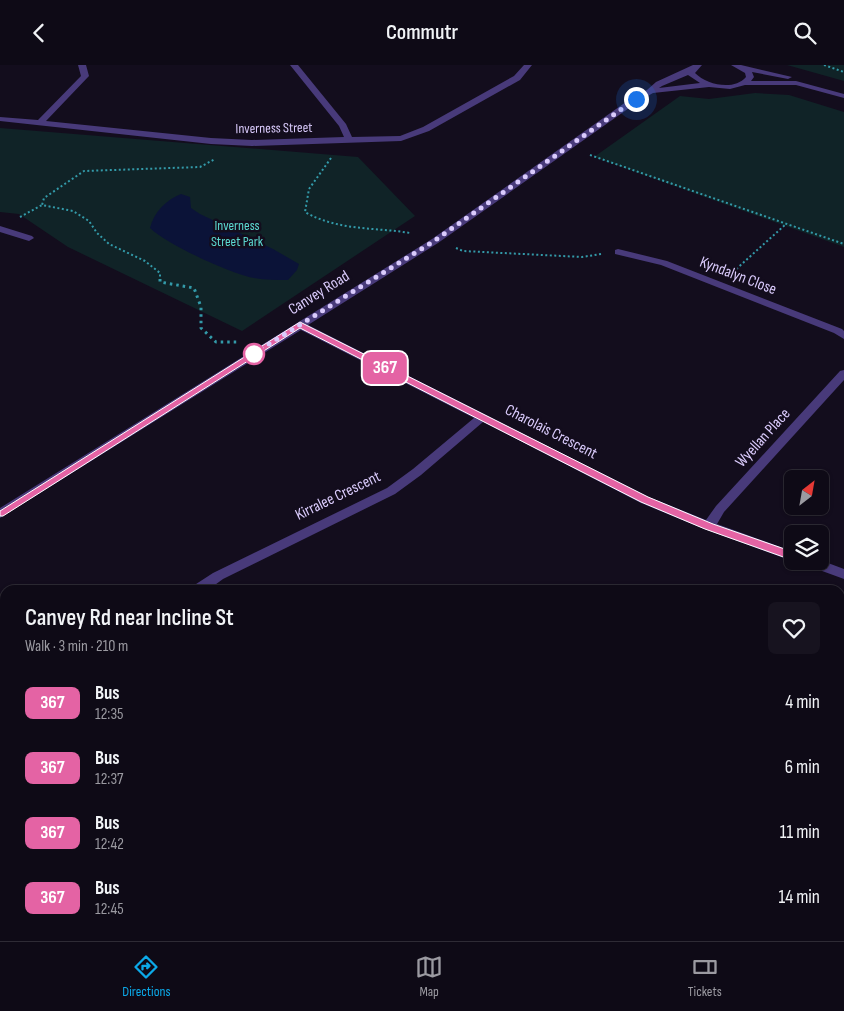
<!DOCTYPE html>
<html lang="en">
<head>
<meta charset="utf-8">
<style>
	:root { --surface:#0e0a16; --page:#17131f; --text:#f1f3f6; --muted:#9b9aa1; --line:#2e2b35; --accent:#0ca9e8 }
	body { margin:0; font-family:"Sofia Sans Condensed",sans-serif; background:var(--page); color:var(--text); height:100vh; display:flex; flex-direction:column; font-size:19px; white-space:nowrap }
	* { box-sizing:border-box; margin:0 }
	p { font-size:16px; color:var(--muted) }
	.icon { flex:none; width:28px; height:28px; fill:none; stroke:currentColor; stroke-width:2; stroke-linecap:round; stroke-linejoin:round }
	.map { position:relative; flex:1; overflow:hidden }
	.drawer { position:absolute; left:0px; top:520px; width:845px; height:356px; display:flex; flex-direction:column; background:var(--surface); border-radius:15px 15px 0 0; box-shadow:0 1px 4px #0004,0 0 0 1px var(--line) }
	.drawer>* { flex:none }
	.badge { padding:0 10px; border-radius:8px; font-size:18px; line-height:32px }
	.needle { width:32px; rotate:31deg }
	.fabs { position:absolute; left:784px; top:405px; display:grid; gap:10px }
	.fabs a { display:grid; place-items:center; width:45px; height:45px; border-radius:8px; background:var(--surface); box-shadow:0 1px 4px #0004,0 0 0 1px var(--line); font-size:25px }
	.you { position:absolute; width:25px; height:25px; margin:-12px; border:4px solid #fff; border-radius:50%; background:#1a73e8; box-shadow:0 0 0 8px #1a73e833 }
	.map>.badge { position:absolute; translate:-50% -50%; box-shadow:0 0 0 2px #fff }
	.round { display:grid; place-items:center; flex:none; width:52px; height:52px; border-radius:8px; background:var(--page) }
	.headline { display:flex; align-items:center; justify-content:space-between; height:85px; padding:0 25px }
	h1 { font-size:24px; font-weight:600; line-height:38px }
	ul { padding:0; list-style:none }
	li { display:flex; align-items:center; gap:15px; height:65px; padding:0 25px }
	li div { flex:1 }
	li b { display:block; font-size:19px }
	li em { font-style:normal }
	li .badge { min-width:55px; font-weight:700; text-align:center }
	header { display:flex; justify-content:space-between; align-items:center; height:65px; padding:0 25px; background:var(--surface); font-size:22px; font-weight:600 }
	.tabs { display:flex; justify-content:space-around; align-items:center; height:70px; border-top:1px solid var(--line); background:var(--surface); font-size:14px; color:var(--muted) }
	.tabs a { display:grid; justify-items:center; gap:2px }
	.tabs .current { color:var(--accent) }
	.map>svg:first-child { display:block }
</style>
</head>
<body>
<header><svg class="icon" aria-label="back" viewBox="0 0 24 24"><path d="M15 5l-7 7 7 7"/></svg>Commutr<svg class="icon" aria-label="search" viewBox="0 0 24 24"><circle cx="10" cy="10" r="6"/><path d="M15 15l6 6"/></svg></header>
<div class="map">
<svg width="844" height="876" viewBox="0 0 844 876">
	<rect width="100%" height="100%" fill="#130d1d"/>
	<!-- green -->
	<path fill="#102327" d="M787 0H844V16Z
		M755 28 789 30 844 47V182L594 92 680 31 709 34Z
		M0 63 358 92 415 151 242 266 68 182 19 149 0 147Z"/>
	<!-- water -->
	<path fill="#0b1338" d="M181 129 190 132 191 143 200 149 273 184 299 199 297 205 288 215C276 215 265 215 254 213 229 208 168 180 150 163 154 147 166 135 181 129Z"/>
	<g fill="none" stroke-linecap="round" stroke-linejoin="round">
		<!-- path-far2 -->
		<path stroke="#339aa9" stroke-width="2" stroke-dasharray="2 2.5" stroke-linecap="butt" d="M824 0 844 7
			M590 90 844 179
			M331 93 309 124 305 147C338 166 374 162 410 168
			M20 152 42 140
			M456 183 463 186 582 192 601 189
			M733 207 786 159
			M160 216V208L145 196 109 179 97 168 89 156 73 146 42 140 44 133 84 106 200 102 215 94"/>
		<!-- path-far1 -->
		<path stroke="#339aa9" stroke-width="3" stroke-dasharray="2.5 4" stroke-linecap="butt" d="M160 214V217L194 223 201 242V263L216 277H237"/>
		<!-- path -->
		<path stroke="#339aa9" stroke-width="4" stroke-dasharray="3 4.5" stroke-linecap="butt" d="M840 816 844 809"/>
		<!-- minor -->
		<path fill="#483a7a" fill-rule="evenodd" d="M78 0H86L89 11 46 56 211 73 252 75 344 72 339 61 290 0H298L346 59 352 72 400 71 423 62 514 11 524 0H532L520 15 429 66 401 76 252 81 211 79 0 56V52L38 55 81 11Z
			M693 0H702L695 8C707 20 734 26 746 12L745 8 731 0H741L792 12 788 14 752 7 754 12 751 16H796L844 29V33L796 20H745L730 24 709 22 653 28 639 36 438 178 308 260 649 432 706 455 716 441 840 306 844 305V315L724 447 717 459 792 486V496L704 464 641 438 483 357 421 410 395 429 223 514 208 525H191L193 521 213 508 387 423 413 404 474 353 301 265 0 453V443L432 174 633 32 647 25 656 17ZM688 10 700 18 659 23 662 21Z
			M0 161 32 171 34 173 29 176 0 167Z
			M618 184 667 196 842 264 844 266V274L834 268 661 200 615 189V185Z
			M820 495 844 504V514L803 499 802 496Z
			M5 661V677L0 678V662Z
			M804 871H827L829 876H806Z"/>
	</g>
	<!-- line -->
	<path fill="#e463a4" stroke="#fff" d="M300 257 648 432 713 459 796 488 798 491 796 494H789L705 464 641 437 300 263 3 451H0V446Z"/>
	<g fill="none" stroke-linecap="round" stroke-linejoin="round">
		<!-- walk -->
		<path stroke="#dacbfc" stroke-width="5" stroke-dasharray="0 9" d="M254 289 250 291 434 176 636 34"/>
	</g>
	<!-- markers -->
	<circle fill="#fff" stroke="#e463a4" stroke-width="2.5" cx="254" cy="289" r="10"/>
	<g text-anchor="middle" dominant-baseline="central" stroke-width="5" stroke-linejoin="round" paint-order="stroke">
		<!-- far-street labels -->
		<g font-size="14" fill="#dacbfc" stroke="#130d1d">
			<text transform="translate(274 63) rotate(-1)">Inverness Street</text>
		</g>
		<!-- far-park labels -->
		<g font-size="14" fill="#5cd8d0" stroke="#130d1d">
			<text x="237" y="160">Inverness<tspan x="237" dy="16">Street Park</tspan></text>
		</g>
		<!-- street labels -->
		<g font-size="16" fill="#dacbfc" stroke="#130d1d">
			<text transform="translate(738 211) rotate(21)">Kyndalyn Close</text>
			<text transform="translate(319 228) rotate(-32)">Canvey Road</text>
			<text transform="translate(551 367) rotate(27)">Charolais Crescent</text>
			<text transform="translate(763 373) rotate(-48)">Wyellan Place</text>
			<text transform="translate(338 431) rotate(-26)">Kirralee Crescent</text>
		</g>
	</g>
</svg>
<div class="fabs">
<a><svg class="needle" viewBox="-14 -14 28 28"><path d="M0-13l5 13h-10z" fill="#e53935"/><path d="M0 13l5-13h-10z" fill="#9b9aa1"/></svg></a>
<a><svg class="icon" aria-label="layers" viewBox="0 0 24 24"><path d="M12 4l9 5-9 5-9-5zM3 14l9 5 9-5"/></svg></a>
</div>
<div class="you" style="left:636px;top:34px"></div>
<b class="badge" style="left:385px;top:303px;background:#e463a4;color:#fff">367</b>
<section class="drawer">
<div class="headline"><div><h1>Canvey Rd near Incline St</h1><p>Walk · 3 min · 210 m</p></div><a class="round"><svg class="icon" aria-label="heart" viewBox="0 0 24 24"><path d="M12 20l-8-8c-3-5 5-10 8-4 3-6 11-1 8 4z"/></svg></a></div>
<ul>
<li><span class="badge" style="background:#e463a4;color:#fff">367</span><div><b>Bus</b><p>12:35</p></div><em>4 min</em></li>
<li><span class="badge" style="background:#e463a4;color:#fff">367</span><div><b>Bus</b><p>12:37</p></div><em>6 min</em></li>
<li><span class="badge" style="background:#e463a4;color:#fff">367</span><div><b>Bus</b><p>12:42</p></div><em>11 min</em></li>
<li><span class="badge" style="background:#e463a4;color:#fff">367</span><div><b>Bus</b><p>12:45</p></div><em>14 min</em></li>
</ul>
</section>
</div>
<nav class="tabs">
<a class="current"><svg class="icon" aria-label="directions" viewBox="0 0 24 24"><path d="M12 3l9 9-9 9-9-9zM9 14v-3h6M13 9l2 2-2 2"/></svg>Directions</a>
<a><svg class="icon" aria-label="map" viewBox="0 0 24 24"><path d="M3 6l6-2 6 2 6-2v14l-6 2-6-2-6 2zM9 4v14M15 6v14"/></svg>Map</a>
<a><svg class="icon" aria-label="tickets" viewBox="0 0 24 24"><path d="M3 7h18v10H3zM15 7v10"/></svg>Tickets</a>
</nav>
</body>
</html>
